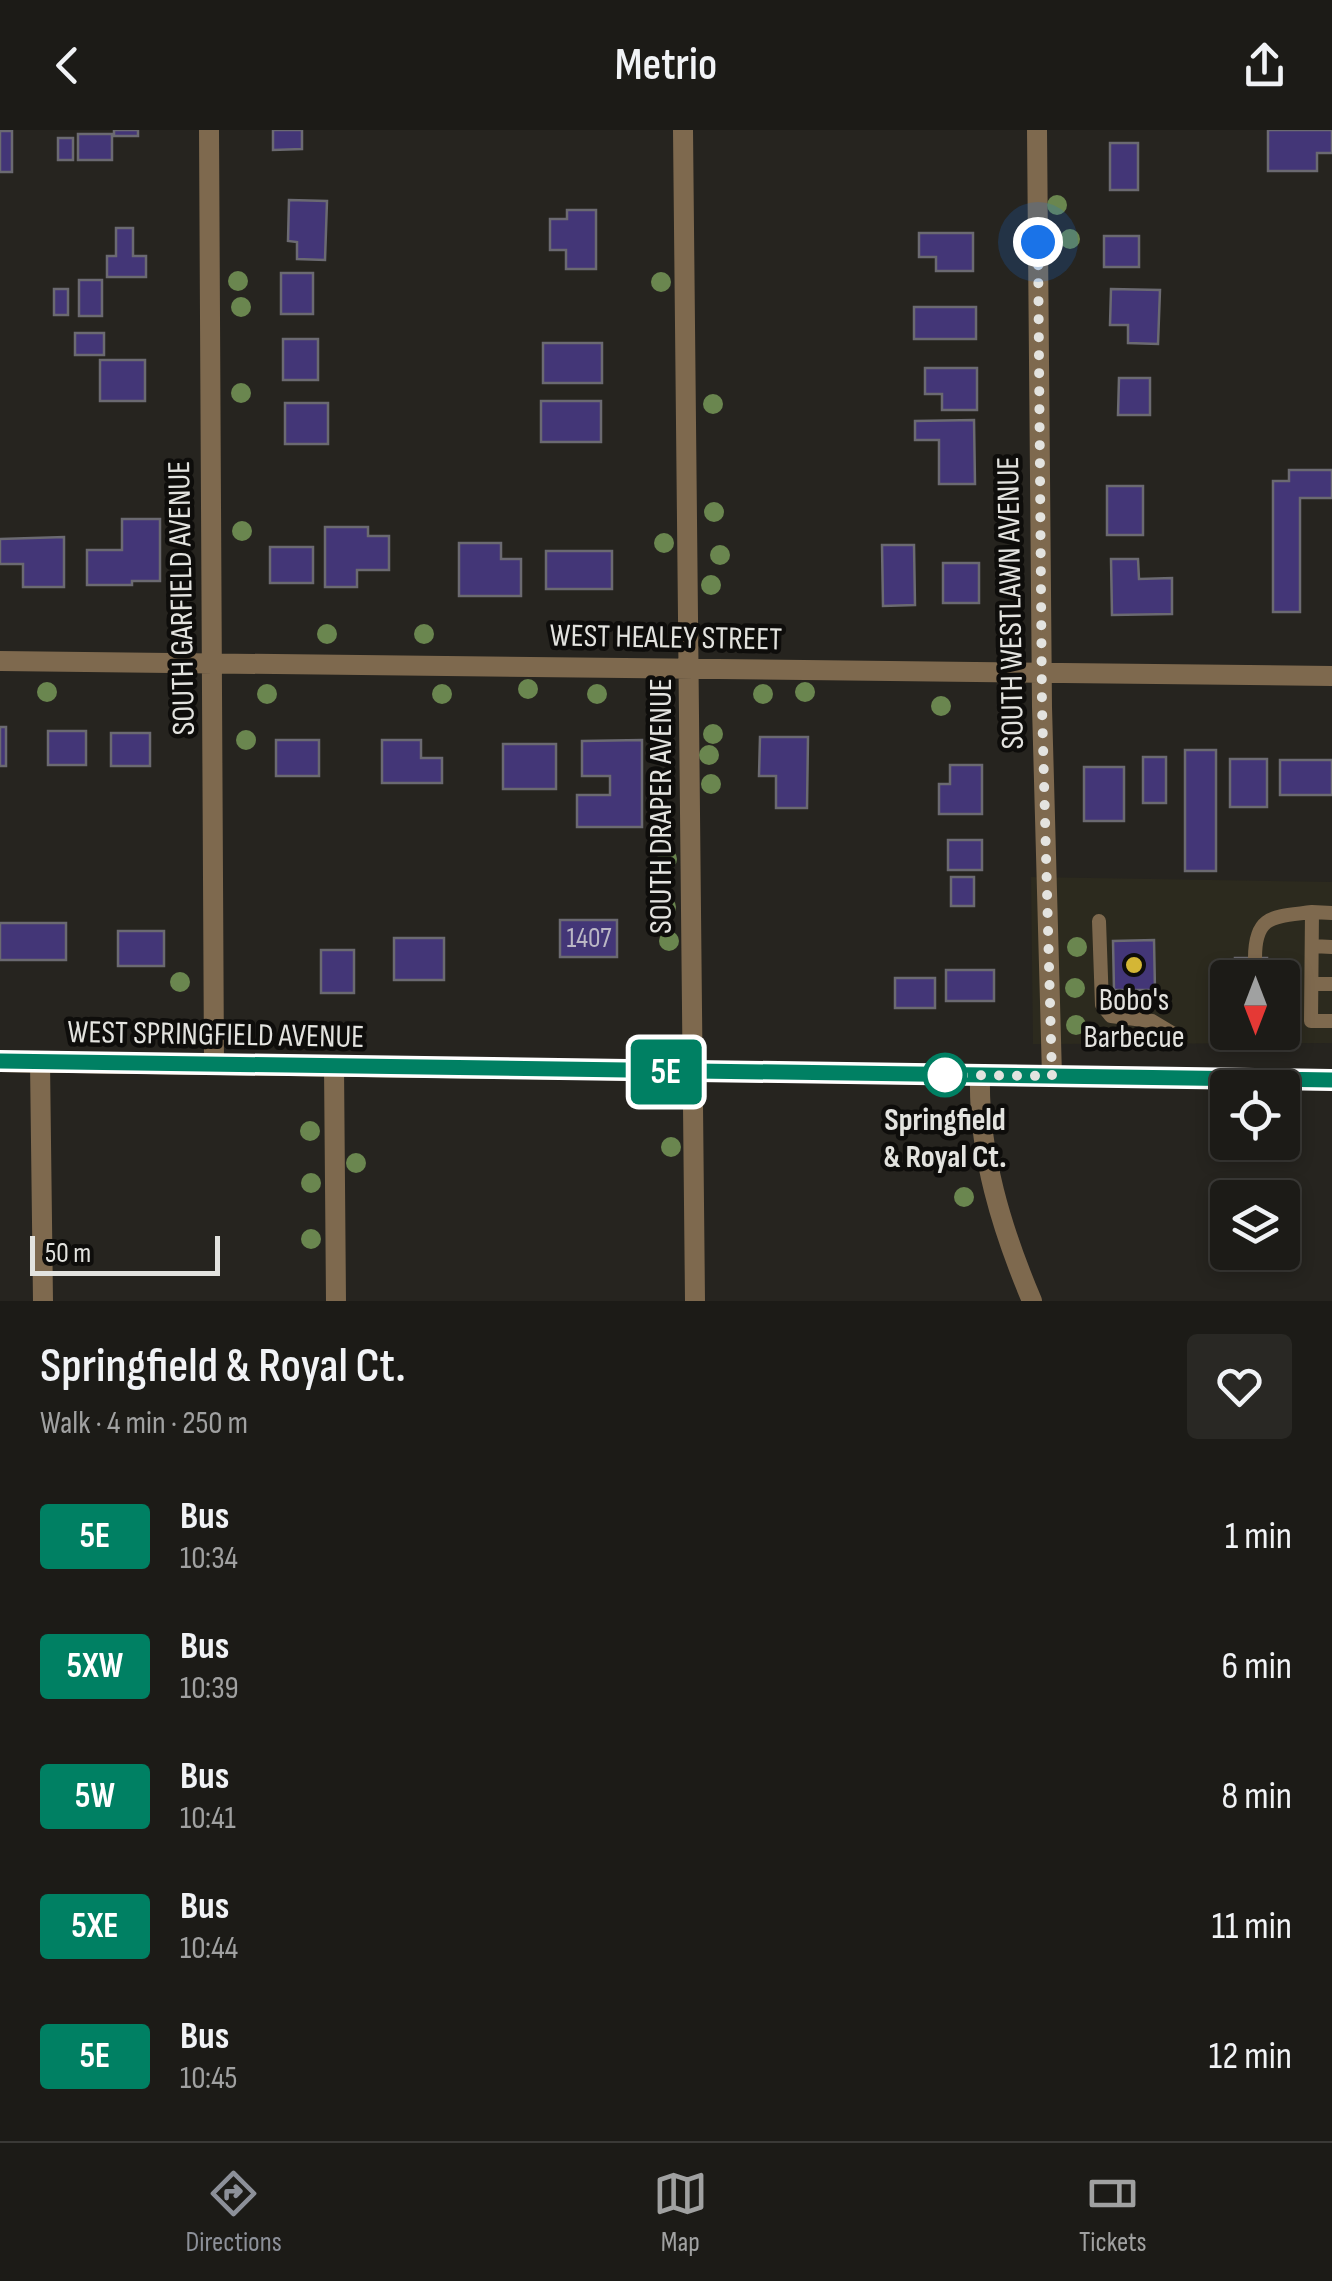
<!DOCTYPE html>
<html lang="en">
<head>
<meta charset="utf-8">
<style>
	:root { --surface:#1c1b17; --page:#292824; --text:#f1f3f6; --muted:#a0a1a1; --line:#3a3936; --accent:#8c9099 }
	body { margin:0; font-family:"Sofia Sans Condensed",sans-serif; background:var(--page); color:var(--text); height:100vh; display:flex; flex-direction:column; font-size:38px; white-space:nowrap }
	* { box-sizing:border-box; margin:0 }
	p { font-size:32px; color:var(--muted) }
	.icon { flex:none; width:55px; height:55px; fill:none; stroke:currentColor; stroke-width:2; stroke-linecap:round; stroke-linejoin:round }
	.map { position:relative; height:1171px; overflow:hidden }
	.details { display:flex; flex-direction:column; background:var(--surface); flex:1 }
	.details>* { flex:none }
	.badge { padding:0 20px; border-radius:8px; font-size:35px; line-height:65px }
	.needle { width:65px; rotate:180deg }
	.tools { position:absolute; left:1210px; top:830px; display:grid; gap:20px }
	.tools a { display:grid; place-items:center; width:90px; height:90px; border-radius:10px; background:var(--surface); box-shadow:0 5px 15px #0003,0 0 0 2px var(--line); font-size:50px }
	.scale { position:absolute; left:30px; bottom:25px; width:190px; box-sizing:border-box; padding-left:10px; border:5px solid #e3e3df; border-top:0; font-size:28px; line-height:35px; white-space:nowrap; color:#e3e3df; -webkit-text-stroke:8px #0e0d0b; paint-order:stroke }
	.you { position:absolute; width:50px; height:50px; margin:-25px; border:8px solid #fff; border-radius:50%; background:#1a73e8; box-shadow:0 0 0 15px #1a73e833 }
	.map>.badge { position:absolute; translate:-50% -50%; box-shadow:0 0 0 5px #fff }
	.round { display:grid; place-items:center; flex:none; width:105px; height:105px; border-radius:10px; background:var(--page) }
	.summary { display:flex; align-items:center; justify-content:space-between; height:170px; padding:0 40px }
	h1 { font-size:48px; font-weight:600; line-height:75px }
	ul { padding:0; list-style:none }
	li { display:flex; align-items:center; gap:30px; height:130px; padding:0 40px }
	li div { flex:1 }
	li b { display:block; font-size:38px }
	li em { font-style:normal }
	li .badge { min-width:110px; font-weight:700; text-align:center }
	header { display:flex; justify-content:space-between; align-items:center; height:130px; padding:0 40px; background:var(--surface); font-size:45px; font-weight:600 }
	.tab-bar { display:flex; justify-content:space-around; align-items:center; height:140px; border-top:2px solid var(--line); background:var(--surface); font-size:28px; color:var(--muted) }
	.tab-bar a { display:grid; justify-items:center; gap:5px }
	.tab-bar .current { color:var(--accent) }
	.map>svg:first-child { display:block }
</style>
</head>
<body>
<header><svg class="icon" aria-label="back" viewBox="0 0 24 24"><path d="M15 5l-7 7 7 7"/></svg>Metrio<svg class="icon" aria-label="share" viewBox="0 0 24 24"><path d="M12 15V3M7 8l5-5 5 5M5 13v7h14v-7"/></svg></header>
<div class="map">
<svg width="1332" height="1171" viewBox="0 0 1332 1171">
	<rect width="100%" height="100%" fill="#26241f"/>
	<!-- built -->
	<path fill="#2c2a1e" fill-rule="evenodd" d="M1031 747 1332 752V913L1033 914ZM1228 848H1282V902H1228Z"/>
	<!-- building -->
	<path fill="#433677" stroke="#6b6a71" stroke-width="2.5" d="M114 0H138V6H114Z
		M273 0H302V19L273 20Z
		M1268 0H1332V23H1317V41H1268Z
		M0 1H12V42H0Z
		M78 4H112V30H78Z
		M58 8H73V30H58Z
		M1110 13H1138V60H1110Z
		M289 70 327 71 325 130 297 129V112L288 111Z
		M567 80H596V139H566V120H550V89H567Z
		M116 98H133V126H146V147H107V126H116Z
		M919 103H973V141H936V127H919Z
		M1104 106H1139V137H1104Z
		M281 143H313V184H281Z
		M79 150H102V186H79Z
		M54 159H68V185H54Z
		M1111 159 1160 160 1158 214 1128 213V195H1110Z
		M914 177H976V209H914Z
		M75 203H104V225H75Z
		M283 209H318V250H283Z
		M543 213H602V253H543Z
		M100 230H145V271H100Z
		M925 238H977V280H942V264H925Z
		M1119 248H1150V285H1118Z
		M541 271H601V312H541Z
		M285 273H328V314H285Z
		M974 290 975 354H939V310H915V291Z
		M1289 340H1332V368H1300V482H1273V351H1289Z
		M1107 356H1143V405H1107Z
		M122 389H160V451H132V455H87V420H122Z
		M325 397H368V406H389V440H357V457H325Z
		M64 407V457H23V434H0V409Z
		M459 413H501V429H521V466H459Z
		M882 415H914L915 475 883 476Z
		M270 417H313V453H270Z
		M546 421H612V459H546Z
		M1111 429H1138L1139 449 1172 448V484L1112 485Z
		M943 433H979V473H943Z
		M0 597H6V636H0Z
		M48 601H86V635H48Z
		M111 603H150V636H111Z
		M760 607H808L807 678H776V646H759Z
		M276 610H319V646H276Z
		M382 610H421V628H442V653H382Z
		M642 610V697H577V665H610V646H582V611Z
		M503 614H556V659H503Z
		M1185 620H1216V741H1185Z
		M1143 627H1166V673H1143Z
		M1230 629H1267V677H1230Z
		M1280 630H1332V665H1280Z
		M950 635H982V684H939V654H950Z
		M1084 637H1124V691H1084Z
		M948 710H982V740H948Z
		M951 747H974V776H951Z
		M560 790H617V827H560Z
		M0 793H66V830H0Z
		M118 801H164V836H118Z
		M394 808H444V850H394Z
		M1154 810 1155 860H1114L1113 811Z
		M321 820H354V863H321Z
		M1235 828H1267V848H1236Z
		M946 840H994V871H946Z
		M895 848H935V878H895Z"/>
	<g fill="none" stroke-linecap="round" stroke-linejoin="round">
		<!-- lane -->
		<path stroke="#7e694e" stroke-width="14" d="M1332 783 1312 782 1311 891H1332
			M1099 791 1102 875 1111 886 1152 891 1177 906
			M1312 816 1332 817
			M1255 828C1255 784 1274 787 1312 782
			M1312 854H1332
			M1253 908V902"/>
		<!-- street -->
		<path stroke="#7e694e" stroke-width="20" d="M209 0 214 935
			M683 0 695 1171
			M1037 0 1042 577 1052 946
			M0 531 1332 546
			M40 932 43 1171
			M334 936 336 1171
			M980 945C978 1023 1002 1100 1032 1171"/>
		<!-- secondary -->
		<path stroke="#b19063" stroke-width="20" d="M0 932 1332 950"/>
	</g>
	<!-- trees -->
	<g fill="#6a864f">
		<circle cx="1057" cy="75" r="10"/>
		<circle cx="1070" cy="109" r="10"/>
		<circle cx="238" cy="151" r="10"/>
		<circle cx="661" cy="152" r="10"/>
		<circle cx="241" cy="177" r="10"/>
		<circle cx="241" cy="263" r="10"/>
		<circle cx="713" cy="274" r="10"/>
		<circle cx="714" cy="382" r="10"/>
		<circle cx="242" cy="401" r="10"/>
		<circle cx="664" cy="413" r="10"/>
		<circle cx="720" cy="425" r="10"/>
		<circle cx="711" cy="455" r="10"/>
		<circle cx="327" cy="504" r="10"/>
		<circle cx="424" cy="504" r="10"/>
		<circle cx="528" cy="559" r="10"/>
		<circle cx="47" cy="562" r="10"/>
		<circle cx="805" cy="562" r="10"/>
		<circle cx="267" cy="564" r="10"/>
		<circle cx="442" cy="564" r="10"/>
		<circle cx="597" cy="564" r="10"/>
		<circle cx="763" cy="564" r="10"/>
		<circle cx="941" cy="576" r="10"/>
		<circle cx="713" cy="604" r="10"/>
		<circle cx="246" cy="610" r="10"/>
		<circle cx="709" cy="625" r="10"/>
		<circle cx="711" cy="654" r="10"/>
		<circle cx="667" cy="729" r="10"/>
		<circle cx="666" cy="777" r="10"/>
		<circle cx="669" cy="811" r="10"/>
		<circle cx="1077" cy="817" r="10"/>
		<circle cx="180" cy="852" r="10"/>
		<circle cx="1075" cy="858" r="10"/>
		<circle cx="1076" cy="895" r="10"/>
		<circle cx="310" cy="1001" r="10"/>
		<circle cx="671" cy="1017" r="10"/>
		<circle cx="356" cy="1033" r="10"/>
		<circle cx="311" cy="1053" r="10"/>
		<circle cx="964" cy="1067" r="10"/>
		<circle cx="311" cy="1109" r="10"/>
	</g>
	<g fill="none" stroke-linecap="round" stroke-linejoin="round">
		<defs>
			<path id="line" d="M0 931 1332 950"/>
		</defs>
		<!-- line casing -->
		<use href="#line" stroke="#fff" stroke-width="22"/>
		<!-- line -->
		<use href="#line" stroke="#008063" stroke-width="15"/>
		<!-- walk -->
		<path stroke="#e3e3df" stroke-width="10" stroke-dasharray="0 18" d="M945 945 1052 946 1042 577 1038 112"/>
	</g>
	<!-- markers -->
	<circle fill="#d4b635" stroke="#0e0d0b" stroke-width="4" cx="1134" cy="835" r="10"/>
	<circle fill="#fff" stroke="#008063" stroke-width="5" cx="945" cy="945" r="20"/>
	<g text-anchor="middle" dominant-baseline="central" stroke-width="9" stroke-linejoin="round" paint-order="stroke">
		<!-- number labels -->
		<g font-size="28" fill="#bbb8c5">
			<text x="589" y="808">1407</text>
		</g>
		<!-- street labels -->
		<g font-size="32" fill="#e3e3df" stroke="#0e0d0b">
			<text transform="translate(182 468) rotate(-91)">SOUTH GARFIELD AVENUE</text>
			<text transform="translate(1011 473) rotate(-91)">SOUTH WESTLAWN AVENUE</text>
			<text transform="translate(666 508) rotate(1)">WEST HEALEY STREET</text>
			<text transform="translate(661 676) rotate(-90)">SOUTH DRAPER AVENUE</text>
			<text transform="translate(216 905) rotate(1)">WEST SPRINGFIELD AVENUE</text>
		</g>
		<!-- poi labels -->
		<g font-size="32" fill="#e3e3df" stroke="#0e0d0b">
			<text x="1134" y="870">Bobo's<tspan x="1134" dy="37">Barbecue</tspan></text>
		</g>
		<!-- stop labels -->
		<g font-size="32" font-weight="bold" fill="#e3e3df" stroke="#0e0d0b">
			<text x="945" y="990">Springfield<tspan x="945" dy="37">&amp; Royal Ct.</tspan></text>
		</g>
	</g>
</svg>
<div class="tools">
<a><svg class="needle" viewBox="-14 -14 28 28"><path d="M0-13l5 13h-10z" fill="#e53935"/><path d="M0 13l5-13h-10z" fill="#a0a1a1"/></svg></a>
<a><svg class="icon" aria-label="locate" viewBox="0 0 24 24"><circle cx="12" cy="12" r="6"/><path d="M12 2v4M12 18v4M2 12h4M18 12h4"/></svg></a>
<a><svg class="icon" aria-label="layers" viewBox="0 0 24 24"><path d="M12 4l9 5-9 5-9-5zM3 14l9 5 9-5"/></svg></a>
</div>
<div class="scale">50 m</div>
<div class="you" style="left:1038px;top:112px"></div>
<b class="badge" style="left:666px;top:942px;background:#008063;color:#fff">5E</b>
</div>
<section class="details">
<div class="summary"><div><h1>Springfield &amp; Royal Ct.</h1><p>Walk · 4 min · 250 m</p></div><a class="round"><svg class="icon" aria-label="heart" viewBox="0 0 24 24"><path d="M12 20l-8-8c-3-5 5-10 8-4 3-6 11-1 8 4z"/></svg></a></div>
<ul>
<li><span class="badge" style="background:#008063;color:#fff">5E</span><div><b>Bus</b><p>10:34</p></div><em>1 min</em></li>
<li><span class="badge" style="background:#008063;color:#fff">5XW</span><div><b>Bus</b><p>10:39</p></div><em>6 min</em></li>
<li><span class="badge" style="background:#008063;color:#fff">5W</span><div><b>Bus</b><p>10:41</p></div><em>8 min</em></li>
<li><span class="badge" style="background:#008063;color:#fff">5XE</span><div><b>Bus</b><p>10:44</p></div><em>11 min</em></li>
<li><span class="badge" style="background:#008063;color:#fff">5E</span><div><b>Bus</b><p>10:45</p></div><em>12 min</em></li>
</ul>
</section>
<nav class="tab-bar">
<a class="current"><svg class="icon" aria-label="directions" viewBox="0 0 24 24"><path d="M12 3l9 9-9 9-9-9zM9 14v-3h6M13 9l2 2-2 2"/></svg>Directions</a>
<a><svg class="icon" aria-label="map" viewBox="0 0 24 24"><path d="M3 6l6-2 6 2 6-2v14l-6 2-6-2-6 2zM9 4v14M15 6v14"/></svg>Map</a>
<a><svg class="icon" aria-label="tickets" viewBox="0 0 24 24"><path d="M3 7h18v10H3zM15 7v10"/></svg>Tickets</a>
</nav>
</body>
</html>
